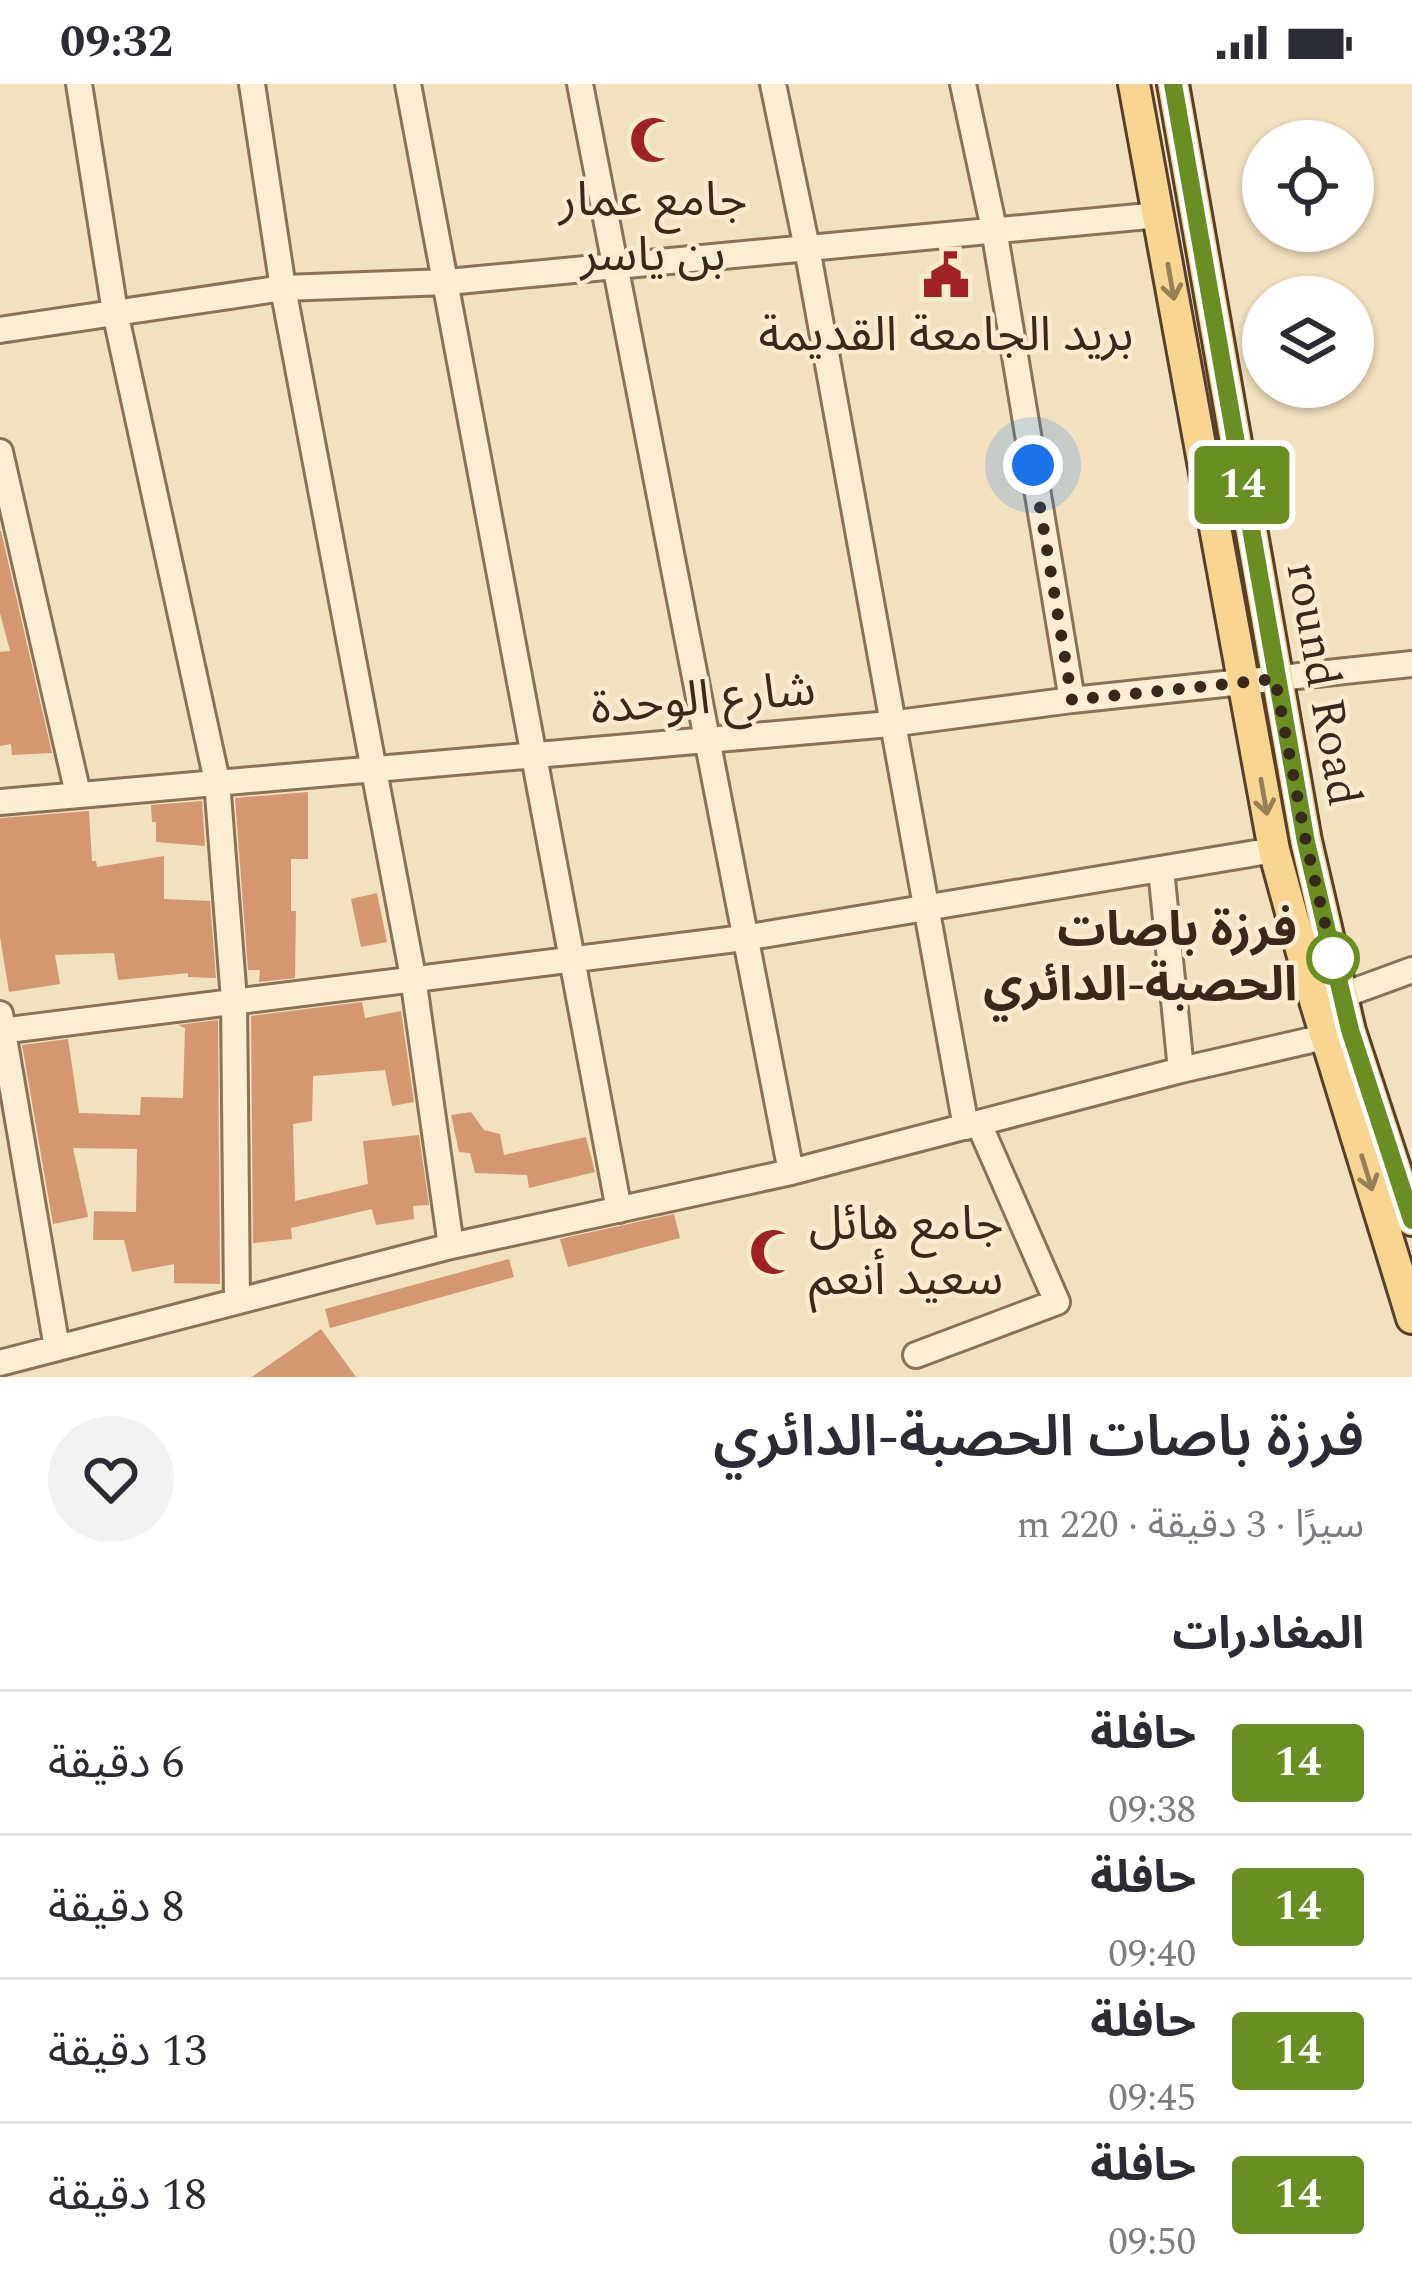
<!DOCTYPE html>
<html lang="ar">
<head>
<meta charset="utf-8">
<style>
	:root { --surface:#fff; --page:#f2f2f3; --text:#2b2b33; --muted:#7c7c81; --line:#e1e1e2 }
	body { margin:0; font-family:Spectral,"Noto Sans Arabic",serif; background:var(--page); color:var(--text); direction:rtl; height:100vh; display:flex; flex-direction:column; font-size:45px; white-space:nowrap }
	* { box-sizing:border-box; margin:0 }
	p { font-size:39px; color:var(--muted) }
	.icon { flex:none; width:66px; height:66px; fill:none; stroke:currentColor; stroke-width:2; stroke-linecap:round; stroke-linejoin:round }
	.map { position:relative; height:1293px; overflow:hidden; direction:ltr }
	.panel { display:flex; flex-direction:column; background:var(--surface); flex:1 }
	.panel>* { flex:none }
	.badge { padding:0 24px; border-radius:9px; font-size:42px; line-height:78px }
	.tools { position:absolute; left:1242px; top:36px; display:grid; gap:24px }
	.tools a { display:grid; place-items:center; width:132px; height:132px; border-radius:50%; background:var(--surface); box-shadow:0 3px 9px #0004; font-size:60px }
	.you { position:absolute; width:60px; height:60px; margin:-30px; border:9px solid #fff; border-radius:50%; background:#1a73e8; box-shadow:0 0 0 18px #1a73e833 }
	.map>.badge { position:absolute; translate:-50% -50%; box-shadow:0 0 0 6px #fff }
	h2 { padding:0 48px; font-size:45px; line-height:108px }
	.round { display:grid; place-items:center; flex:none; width:126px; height:126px; border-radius:63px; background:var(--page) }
	.summary { display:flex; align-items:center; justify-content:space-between; height:204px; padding:0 48px }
	h1 { font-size:57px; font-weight:600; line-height:90px }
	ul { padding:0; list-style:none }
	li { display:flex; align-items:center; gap:36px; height:144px; padding:0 48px; border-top:3px solid var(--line) }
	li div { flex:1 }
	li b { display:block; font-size:45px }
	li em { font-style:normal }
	li .badge { min-width:132px; font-weight:700; text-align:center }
	.status { display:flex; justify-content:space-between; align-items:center; height:84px; padding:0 60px; background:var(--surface); direction:ltr }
	.status svg { height:33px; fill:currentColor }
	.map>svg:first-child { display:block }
</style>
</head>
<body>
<div class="status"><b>09:32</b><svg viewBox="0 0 49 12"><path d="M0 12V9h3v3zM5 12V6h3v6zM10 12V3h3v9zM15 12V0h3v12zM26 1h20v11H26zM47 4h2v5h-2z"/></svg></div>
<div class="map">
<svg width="1412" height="1293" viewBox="0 0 1412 1293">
	<rect width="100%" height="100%" fill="#f1e1be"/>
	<!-- building -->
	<path fill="#d39771" d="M0 447H1L52 669 12 671 11 660 0 662V568L10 567 0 529Z
		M308 708V775H291V827H296L295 894 259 898 260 886H248L235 714Z
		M202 717 205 762 156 758V738H152L151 721Z
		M89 727 92 777H96L97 783 164 772V815L210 817 216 894 188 893V889L118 896 114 869 55 871 60 900 9 908 0 853V734Z
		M377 809 387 858 361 863 351 815Z
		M362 918 365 934 401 927 414 1018 392 1022 385 986 313 992 312 1037 293 1040 295 1117 368 1100 363 1057 419 1051 429 1121 413 1122 414 1135 376 1141 372 1125 291 1144 292 1155 253 1159 251 932Z
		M218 936 220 1200 174 1199V1180L132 1188 124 1156H93L94 1127 136 1128 137 1065 73 1064 88 1133 53 1140 22 961 68 955 79 1029 140 1031 141 1013 183 1014 185 944 178 941Z
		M471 1028 484 1046 500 1050 504 1071 586 1053 595 1088 529 1104 527 1091 475 1089 470 1069 459 1068 451 1031Z
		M674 1130 680 1154 568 1183 560 1155Z
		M509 1175 514 1193 330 1244 325 1225Z
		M321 1245 356 1293H252Z"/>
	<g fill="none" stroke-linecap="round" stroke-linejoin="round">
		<defs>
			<path id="minor" d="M79 0 115 228 217 697 234 916 237 1217
				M252 0 283 204 413 893 451 1162
				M408 0 619 1126
				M580 0 791 1088
				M773 0 807 164 966 1043
				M963 0 994 145 1072 616
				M0 246 283 204 447 198 1159 131
				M0 368 78 710
				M0 718 890 640 1072 616 1412 580
				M1161 785 1181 986
				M1330 916 1412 886
				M0 930 57 1264
				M0 947 744 854 1274 766
				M916 1271 1057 1218 979 1040
				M0 1279 451 1162 791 1088 1181 986 1342 949"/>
			<path id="major" d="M1134 0 1274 766 1316 920 1412 1234
				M1173 0 1306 757 1350 947 1412 1136"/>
		</defs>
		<!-- minor casing -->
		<use href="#minor" stroke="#8b7155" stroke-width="30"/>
		<!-- major casing -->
		<use href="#major" stroke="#583f2a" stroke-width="36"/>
		<!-- minor -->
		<use href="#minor" stroke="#fbeed2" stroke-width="24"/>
		<!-- major -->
		<use href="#major" stroke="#f8d692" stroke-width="30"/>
	</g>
	<!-- one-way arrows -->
	<defs><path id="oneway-shaft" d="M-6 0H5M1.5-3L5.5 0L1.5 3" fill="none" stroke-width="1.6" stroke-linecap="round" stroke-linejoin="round" transform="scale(3)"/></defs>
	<g stroke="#988056">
		<use href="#oneway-shaft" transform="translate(1171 198) rotate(80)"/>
		<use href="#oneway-shaft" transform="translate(1264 713) rotate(80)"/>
		<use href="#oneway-shaft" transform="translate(1367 1089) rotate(73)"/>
	</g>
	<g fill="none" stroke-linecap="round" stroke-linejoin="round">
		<defs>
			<path id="line" d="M1173 0 1306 758 1350 946 1412 1136"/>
		</defs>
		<!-- line casing -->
		<use href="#line" stroke="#fff" stroke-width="27"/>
		<!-- line -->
		<use href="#line" stroke="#6b8e23" stroke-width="18"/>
		<!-- walk -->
		<path stroke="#39291b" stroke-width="12" stroke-dasharray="0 21.6" d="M1033 381 1072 616 1275 595 1306 758 1333 874"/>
	</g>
	<!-- icons -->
	<defs>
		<symbol id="mosque-bare" viewBox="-9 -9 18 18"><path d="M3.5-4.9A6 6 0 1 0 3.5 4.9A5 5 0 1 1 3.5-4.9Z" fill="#9f2124" stroke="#f8ebce" stroke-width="2.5" paint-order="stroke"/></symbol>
		<symbol id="civic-bare" viewBox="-9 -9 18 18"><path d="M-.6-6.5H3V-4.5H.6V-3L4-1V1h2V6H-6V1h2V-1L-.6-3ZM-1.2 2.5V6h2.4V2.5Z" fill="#9f2124" stroke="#f8ebce" stroke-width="2.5" paint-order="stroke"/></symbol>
	</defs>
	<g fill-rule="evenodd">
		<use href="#mosque-bare" x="620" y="23" width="66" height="66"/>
		<use href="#civic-bare" x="913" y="158" width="66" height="66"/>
		<use href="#mosque-bare" x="740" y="1135" width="66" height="66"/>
	</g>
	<!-- markers -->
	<circle fill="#fff" stroke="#6b8e23" stroke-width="6" cx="1333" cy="874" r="24"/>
	<g text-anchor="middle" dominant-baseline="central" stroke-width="9" stroke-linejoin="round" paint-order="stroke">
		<!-- poi labels -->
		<g font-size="48" fill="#39291b" stroke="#f8ebce">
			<text x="653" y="116">جامع عمار<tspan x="653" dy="55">بن ياسر</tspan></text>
			<text x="946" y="251">بريد الجامعة القديمة</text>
			<text x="809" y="1140" text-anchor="start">جامع هائل<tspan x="809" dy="55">سعيد أنعم</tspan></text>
		</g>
		<!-- street labels -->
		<g font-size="48" fill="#39291b" stroke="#f8ebce">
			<text transform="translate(1323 600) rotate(80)">round Road</text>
			<text transform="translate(703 615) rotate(-5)">شارع الوحدة</text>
		</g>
		<!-- stop labels -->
		<g font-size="48" font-weight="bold" fill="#39291b" stroke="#f8ebce" text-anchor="end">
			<text x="1297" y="846">فرزة باصات<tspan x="1297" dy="55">الحصبة-الدائري</tspan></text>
		</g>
	</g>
</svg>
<div class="tools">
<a><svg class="icon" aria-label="locate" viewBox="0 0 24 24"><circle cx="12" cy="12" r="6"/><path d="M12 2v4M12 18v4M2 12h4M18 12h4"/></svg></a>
<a><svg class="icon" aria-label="layers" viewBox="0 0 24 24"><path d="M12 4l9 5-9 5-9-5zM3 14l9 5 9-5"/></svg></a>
</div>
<div class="you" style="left:1033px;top:381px"></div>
<b class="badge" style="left:1242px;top:401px;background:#6b8e23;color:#fff">14</b>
</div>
<section class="panel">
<div class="summary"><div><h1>فرزة باصات الحصبة-الدائري</h1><p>سيرًا · 3 دقيقة · 220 m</p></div><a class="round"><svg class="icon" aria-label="heart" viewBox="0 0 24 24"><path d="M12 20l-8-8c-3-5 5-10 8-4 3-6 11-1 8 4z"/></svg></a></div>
<h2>المغادرات</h2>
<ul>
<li><span class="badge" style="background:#6b8e23;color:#fff">14</span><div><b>حافلة</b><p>09:38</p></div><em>6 دقيقة</em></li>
<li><span class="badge" style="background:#6b8e23;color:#fff">14</span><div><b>حافلة</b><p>09:40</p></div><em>8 دقيقة</em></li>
<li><span class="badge" style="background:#6b8e23;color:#fff">14</span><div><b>حافلة</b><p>09:45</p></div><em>13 دقيقة</em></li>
<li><span class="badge" style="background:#6b8e23;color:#fff">14</span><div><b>حافلة</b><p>09:50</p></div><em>18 دقيقة</em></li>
</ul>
</section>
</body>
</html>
